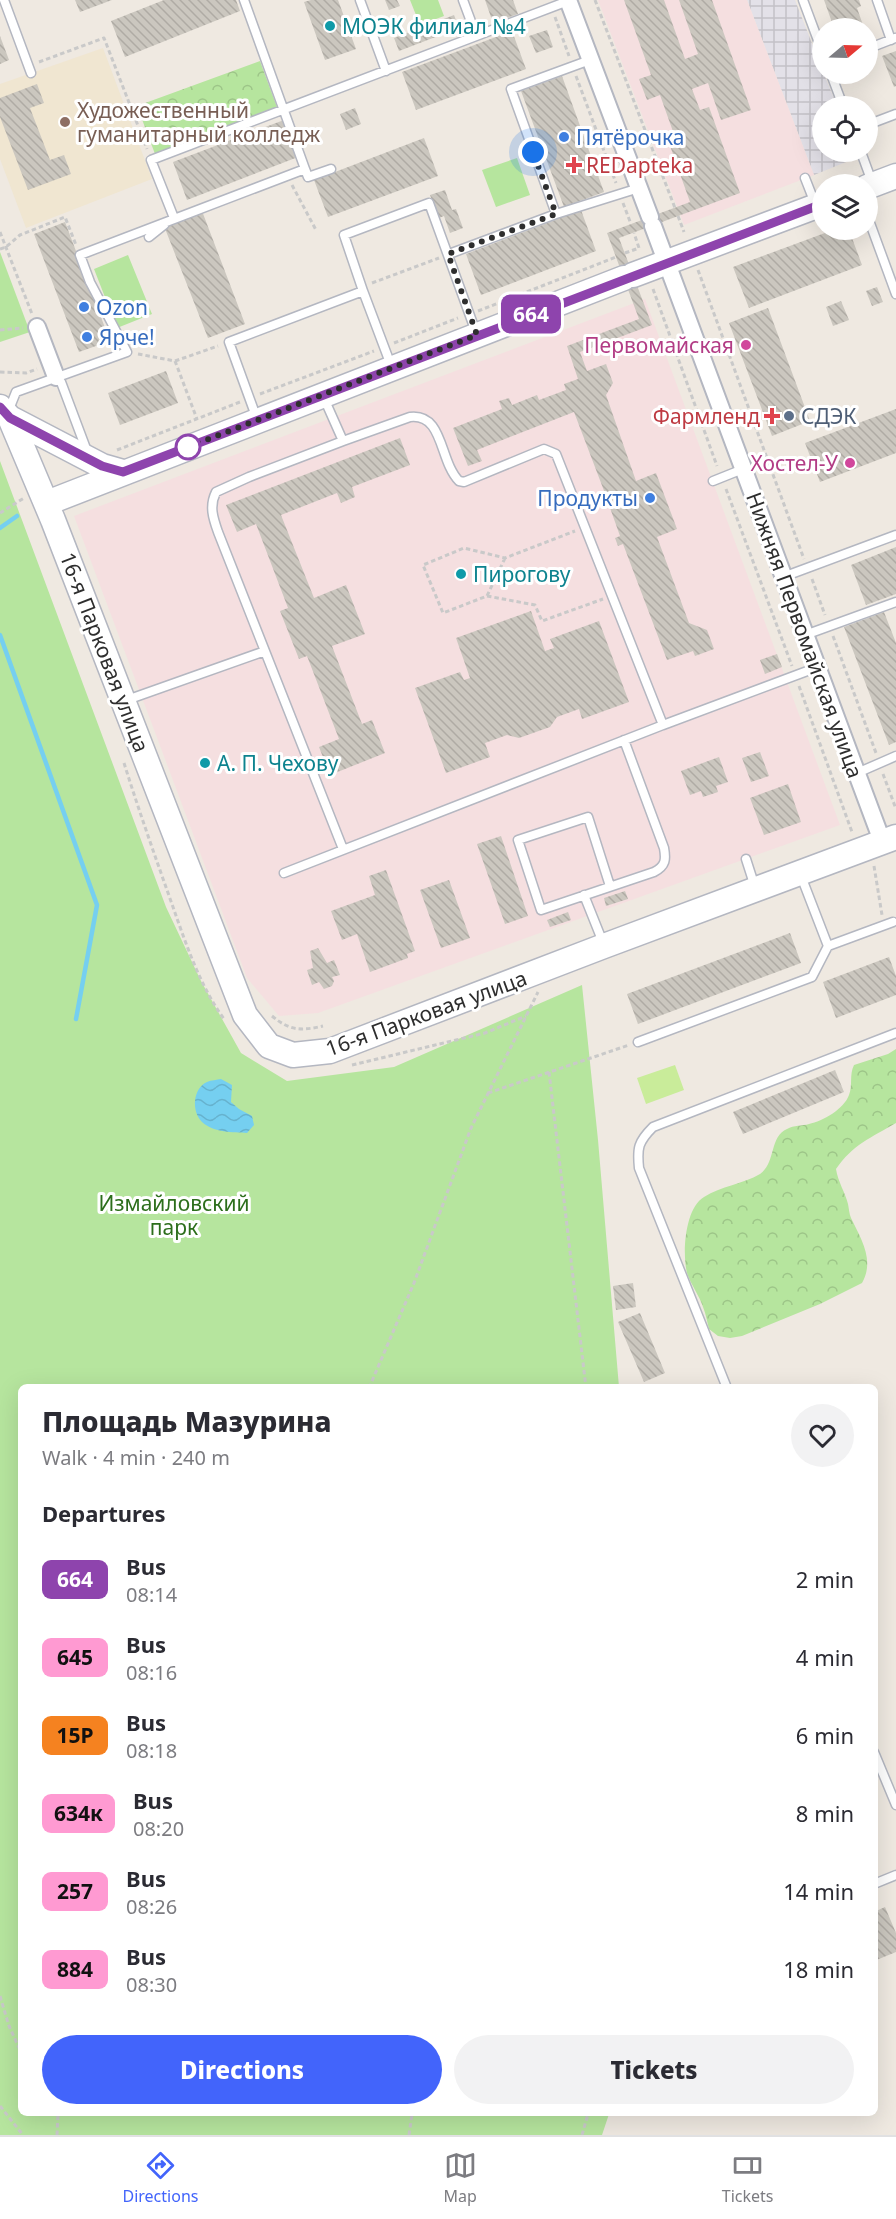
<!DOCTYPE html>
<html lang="en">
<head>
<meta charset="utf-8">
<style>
	:root { --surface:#fff; --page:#f2f2f3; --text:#2b2b33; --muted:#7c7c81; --line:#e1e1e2; --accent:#4264fb }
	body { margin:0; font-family:"Noto Sans",sans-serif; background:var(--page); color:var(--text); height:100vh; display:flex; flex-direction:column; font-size:22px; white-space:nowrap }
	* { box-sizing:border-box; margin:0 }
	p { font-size:20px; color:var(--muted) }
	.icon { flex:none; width:33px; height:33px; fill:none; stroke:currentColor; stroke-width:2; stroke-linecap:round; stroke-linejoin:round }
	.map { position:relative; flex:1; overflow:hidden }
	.panel { position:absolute; left:18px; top:1384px; width:860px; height:732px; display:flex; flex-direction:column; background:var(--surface); border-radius:9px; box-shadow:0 6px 24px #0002 }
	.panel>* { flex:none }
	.badge { padding:0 12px; border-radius:9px; font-size:21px; line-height:39px }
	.needle { width:39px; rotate:71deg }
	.controls { position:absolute; left:812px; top:18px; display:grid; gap:12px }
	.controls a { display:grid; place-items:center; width:66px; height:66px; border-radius:50%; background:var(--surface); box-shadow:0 6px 24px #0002; font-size:30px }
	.you { position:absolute; width:30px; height:30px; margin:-15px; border:4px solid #fff; border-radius:50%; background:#1a73e8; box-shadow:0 0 0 9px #1a73e833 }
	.map>.badge { position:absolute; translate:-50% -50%; box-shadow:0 0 0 3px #fff }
	h2 { padding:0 24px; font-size:22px; line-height:54px }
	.round { display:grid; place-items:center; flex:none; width:63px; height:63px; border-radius:32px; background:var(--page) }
	.overview { display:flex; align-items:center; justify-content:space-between; height:102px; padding:0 24px }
	h1 { font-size:28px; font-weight:800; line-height:45px }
	.action { display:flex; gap:12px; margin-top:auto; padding:12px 24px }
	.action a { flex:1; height:69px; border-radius:36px; background:var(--accent); color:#fff; font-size:24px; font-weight:800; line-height:69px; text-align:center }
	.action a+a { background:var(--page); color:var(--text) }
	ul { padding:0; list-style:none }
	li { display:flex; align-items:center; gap:18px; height:78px; padding:0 24px }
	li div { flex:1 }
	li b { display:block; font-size:22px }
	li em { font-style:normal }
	li .badge { min-width:66px; font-weight:700; text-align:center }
	.tabs { display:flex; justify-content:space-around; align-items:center; height:84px; border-top:2px solid var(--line); background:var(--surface); font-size:16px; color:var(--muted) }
	.tabs a { display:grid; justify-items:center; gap:3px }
	.tabs .selected { color:var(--accent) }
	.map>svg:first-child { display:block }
</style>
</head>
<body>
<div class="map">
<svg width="896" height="2135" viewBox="0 0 896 2135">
	<defs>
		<pattern id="industrial-grid" width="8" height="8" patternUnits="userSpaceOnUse" patternTransform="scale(1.5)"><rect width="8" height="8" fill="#e3e1e8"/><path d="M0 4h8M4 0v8" fill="none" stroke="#c3c1c7"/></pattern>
		<pattern id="forest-crowns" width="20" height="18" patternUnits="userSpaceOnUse" patternTransform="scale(1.5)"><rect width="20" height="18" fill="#b6e59e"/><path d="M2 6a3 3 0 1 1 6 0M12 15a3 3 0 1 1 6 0" fill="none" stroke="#9dc588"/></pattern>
		<pattern id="water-waves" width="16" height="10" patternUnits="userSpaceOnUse" patternTransform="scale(1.5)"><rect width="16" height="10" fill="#75cff0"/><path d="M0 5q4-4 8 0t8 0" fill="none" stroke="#66b2ce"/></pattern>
		<pattern id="building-back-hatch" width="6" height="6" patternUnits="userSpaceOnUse" patternTransform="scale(1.5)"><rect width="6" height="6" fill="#cbc7bf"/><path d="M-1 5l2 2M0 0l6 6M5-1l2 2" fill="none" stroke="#afaba4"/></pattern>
	</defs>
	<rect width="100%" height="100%" fill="#efe9e1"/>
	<!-- industrial -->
	<path fill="url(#industrial-grid)" d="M747 0H795L822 69V74H824L837 106H822V152H854L856 158 814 175Z"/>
	<!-- education -->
	<path fill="#f0e6d1" d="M103 48 152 179 26 228 0 159V84Z"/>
	<!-- medical -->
	<path fill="#f5dfe0" d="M598 0H747L814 175 684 225Z
		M645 299 840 825 318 1013 279 1016 247 978 74 516Z"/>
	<!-- forest -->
	<path fill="url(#forest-crowns)" d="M260 61 277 107 155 154 137 106Z
		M896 1049V1123C872 1137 852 1145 836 1169 838 1182 845 1192 848 1204 849 1209 849 1213 851 1218 861 1239 875 1260 862 1283L820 1304 742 1336 730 1338 718 1336 709 1329C707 1322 706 1314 703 1307 699 1295 691 1285 687 1273 682 1253 685 1208 704 1197 721 1186 743 1184 760 1174 776 1163 769 1137 787 1129 794 1125 802 1126 809 1124 823 1121 844 1109 849 1095 853 1085 849 1075 854 1065L888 1054Z"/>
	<!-- park -->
	<path fill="#b6e59e" d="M410 0H438L444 16 420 25Z
		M517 158 530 195 496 207 482 170Z
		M0 252 30 332 0 342Z
		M128 255 152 314 117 328 94 269Z
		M0 461 166 907 201 981 241 1053 287 1081 394 1067 582 985 598 1140 619 1387 21 1388V2114H609L602 2135H0Z"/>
	<!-- pitch -->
	<path fill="#c9ec9a" d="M675 1065 684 1090 646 1104 637 1078Z"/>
	<!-- water -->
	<path fill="url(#water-waves)" d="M221 1079 232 1085 231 1102 239 1109 252 1116 254 1125 247 1133C233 1132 214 1133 202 1122 191 1111 193 1088 207 1082 211 1080 217 1080 221 1079Z"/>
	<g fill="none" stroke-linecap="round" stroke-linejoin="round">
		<!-- stream -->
		<path stroke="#75cff0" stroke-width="4.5" d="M0 528 17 516
			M0 635 97 905 76 1019"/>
	</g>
	<!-- building -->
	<path fill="url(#building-back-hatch)" d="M75 0H112L80 12Z
		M164 0H236L240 11 125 57 111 21Z
		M311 0H338L356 49 325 60 304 2Z
		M385 0H397L400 6 389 10Z
		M485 0H513L518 14 493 23Z
		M624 0H664L685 59 698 54 679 0H712L751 110 721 120 708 83 692 89 700 110 709 107 740 193 619 238 652 325 580 352 587 371 606 364 613 383 606 395 636 481 656 473 677 529 657 537 689 623 707 630 714 649 695 656 693 651 667 660 623 544 618 546 615 538 620 536 609 505 603 507 599 498 606 496 574 412 477 450 482 461 468 466 453 428 502 409 499 401 509 398 512 405 537 395 539 400 566 390 564 384 578 379 567 346 639 319 607 233 690 202 669 143 676 140 660 95 647 100 639 79 651 75Z
		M824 0H859L861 6 857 8 863 25 854 28H834Z
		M454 15 459 28 399 51 394 38Z
		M547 30 553 47 536 53 529 36Z
		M512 31 526 69 416 110 402 72Z
		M0 36 9 60 0 64Z
		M896 51V86L894 87 882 56Z
		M562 76 604 192 564 207 521 91Z
		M37 84 44 103 30 108 50 160 64 155 71 174 28 190 0 117V98Z
		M355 108 361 124 346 130 340 114Z
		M284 120 298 157 187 200 173 162Z
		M424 138 438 176 328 217 314 180Z
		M445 190 452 210 456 209 463 228 450 233 444 216 439 218 430 195Z
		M581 210 596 251 481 295 466 254Z
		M202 211 245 324 208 338 164 226Z
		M65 222 110 341 79 352 34 234Z
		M833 230H849L862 265 749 308 733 267Z
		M877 287 883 302 872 306 866 291Z
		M841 301 849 320 833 326 826 307Z
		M768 308 810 421 772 436 729 323Z
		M166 371 178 403 120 425 108 393Z
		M896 409V453L820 482 805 443Z
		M400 438 410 465 352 487 355 497 341 503 337 493 281 515 314 598 346 585 365 634 332 646 362 724 372 720 385 753 330 775 319 747 339 739 307 656 299 659 280 611 288 608 256 524 237 532 226 505Z
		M896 547V594L866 605 851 565Z
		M531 611 545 651 554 648 550 639 599 621 629 702 582 719 579 709 557 717 550 727 519 738 507 735 485 743 490 757 446 773 415 688 460 672 464 680 470 678 456 638Z
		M884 612 896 643V742L889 745 844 627Z
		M777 654 782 667 765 674 760 660Z
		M760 752 769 776 751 782 742 758Z
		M719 757 728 782 716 786 718 792 703 797 701 791 690 795 681 771Z
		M788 784 801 822 764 835 750 798Z
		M501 836 528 916 505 924 477 844Z
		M386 870 415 951 407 954 408 958 370 972 357 934 342 940 331 911 375 895 369 876Z
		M449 880 470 938 441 948 420 890Z
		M625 891 628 899 606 906 604 898Z
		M568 912 571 920 550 927 547 920Z
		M790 933 801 963 638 1024 627 994Z
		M318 948 327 963 334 960 340 975 332 977 334 981 332 986 324 989 319 982 312 985 307 970 313 968 310 951Z
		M889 957 896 976V995L836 1018 823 982Z
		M835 1070 844 1092 743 1134 733 1112Z
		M633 1283 636 1307 616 1310 613 1286Z
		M640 1313 665 1373 644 1382 618 1322Z
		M885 1907 896 1933V1952L874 1961V1912Z"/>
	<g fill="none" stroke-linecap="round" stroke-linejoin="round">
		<defs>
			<path id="lane" d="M4 0 31 73
				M360 0 386 71
				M463 0 476 35
				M803 0 822 51
				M877 0 891 40
				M867 49 895 38
				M831 74 843 106
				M867 125 896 114
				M861 152 872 182
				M305 169 308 177 331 169
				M805 178 816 206
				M556 214 511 89 590 60
				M867 215 896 294
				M174 218 151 160 568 1
				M149 237 164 225
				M449 254 556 214 639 188
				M363 291 344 235 429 203 477 335
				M56 377 61 382 88 454
				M323 396 343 441 410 417C444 413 439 461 459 481L464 482 544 449 556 454 663 725 818 667
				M8 412 16 392 127 352 90 282 80 255 305 169 244 0
				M257 419 229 342 363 291 392 368
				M713 481 743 469
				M783 577 896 535
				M805 635 896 602
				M124 701 265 651
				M857 773 896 756
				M343 849 218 532C213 518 209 506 216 492L249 477 343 441
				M746 859 755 887
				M284 873 663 725
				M801 876 828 946 893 922
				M610 886 588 817 518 840 541 910 654 872C666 866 666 859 664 848L624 740
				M584 895 604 945
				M638 1042 812 977 828 946
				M727 1388 639 1168C637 1148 638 1142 653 1127L896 1033
				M874 1752 896 1805
				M874 1884 896 1875"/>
			<path id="street" d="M568 0 650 217
				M653 226 882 841
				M37 327 56 377"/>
			<path id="secondary" d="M867 187 896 176
				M633 275 822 204
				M0 407 10 418 53 520 245 1015 269 1046 293 1055 330 1051 604 946 896 837
				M10 418 102 466 123 472
				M47 503 624 278"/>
		</defs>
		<!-- lane casing -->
		<use href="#lane" stroke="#b4b7c1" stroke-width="11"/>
		<!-- street casing -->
		<use href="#street" stroke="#b4b7c1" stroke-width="20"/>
		<!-- secondary casing -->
		<use href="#secondary" stroke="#b4b7c1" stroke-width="27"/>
		<!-- path -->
		<path stroke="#c9c9c9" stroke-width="3" stroke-dasharray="4.5 3" stroke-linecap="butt" d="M595 0 675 208
			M555 17 569 56
			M39 62 104 38 147 149
			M576 76 616 183
			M292 185 316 230
			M623 203 631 224
			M678 216 684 232
			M0 232 32 314
			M0 249 6 247 20 235 65 217 76 245
			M625 253 639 248 634 233
			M698 270 804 559
			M372 283 439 258
			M653 289 717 466
			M478 311 616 257
			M0 330 23 328
			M394 343 458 318
			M138 354 175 361 197 419
			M175 361 218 346
			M0 372 26 373 37 369
			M260 394 374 351
			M117 450 240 402
			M726 489 792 666
			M0 513 24 498
			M505 558 487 596 443 613 423 565 464 548 505 558 575 531
			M812 579 825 615
			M487 596 535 605 542 621 603 599
			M833 636 876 753
			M799 686 852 832
			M124 763C139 811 156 859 173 907 186 944 200 986 224 1019
			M883 774 896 809
			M874 866 882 915
			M272 1016C290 1031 301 1031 323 1026
			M352 1065 485 1033 526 1016
			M549 1072 586 1388
			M488 1093 629 1045
			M369 1388 414 1283 471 1128 538 992
			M0 1996 9 2026 21 2052
			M0 2106 23 2135
			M57 2135 58 2114
			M409 2135 412 2114
			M582 2135 588 2114"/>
		<!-- lane -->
		<use href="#lane" stroke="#fff" stroke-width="8"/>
		<!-- street -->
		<use href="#street" stroke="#fff" stroke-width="16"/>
		<!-- secondary -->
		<use href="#secondary" stroke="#fff" stroke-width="24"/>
	</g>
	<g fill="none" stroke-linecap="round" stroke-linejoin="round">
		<defs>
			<path id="line" d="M0 407 10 418 102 466 123 472 822 204"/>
		</defs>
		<!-- line casing -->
		<use href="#line" stroke="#fff" stroke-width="14"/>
		<!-- line -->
		<use href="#line" stroke="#8e44ad" stroke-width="9"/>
		<!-- walk -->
		<path stroke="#2e2e2e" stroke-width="6" stroke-dasharray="0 10.8" d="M188 447 477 335 448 254 556 214 533 152"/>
	</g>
	<!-- markers -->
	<g fill="#0f9aa8" stroke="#fff" stroke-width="2">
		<circle cx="330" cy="26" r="6"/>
		<circle cx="461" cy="574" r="6"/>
		<circle cx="205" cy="763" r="6"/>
	</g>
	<circle fill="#8d6e63" stroke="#fff" stroke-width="2" cx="65" cy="122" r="6"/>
	<g fill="#3f7fe0" stroke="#fff" stroke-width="2">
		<circle cx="564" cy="137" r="6"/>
		<circle cx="84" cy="307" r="6"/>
		<circle cx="87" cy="337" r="6"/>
		<circle cx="650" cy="498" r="6"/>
	</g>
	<g fill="#e0444e" stroke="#fff" stroke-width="2">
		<path d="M571 156h6v6h6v6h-6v6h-6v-6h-6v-6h6z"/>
		<path d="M769 407h6v6h6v6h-6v6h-6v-6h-6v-6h6z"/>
	</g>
	<g fill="#d1479c" stroke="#fff" stroke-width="2">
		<circle cx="746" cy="345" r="6"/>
		<circle cx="850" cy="463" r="6"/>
	</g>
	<circle fill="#5c6f8a" stroke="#fff" stroke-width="2" cx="789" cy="416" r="6"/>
	<circle fill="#fff" stroke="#8e44ad" stroke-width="3" cx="188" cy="447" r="12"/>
	<g text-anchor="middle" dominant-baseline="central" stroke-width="6" stroke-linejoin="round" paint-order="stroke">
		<!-- culture labels -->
		<g font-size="21" fill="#0d838f" stroke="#fff" text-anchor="start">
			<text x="342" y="26">МОЭК филиал №4</text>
			<text x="473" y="574">Пирогову</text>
			<text x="217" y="763">А. П. Чехову</text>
		</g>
		<!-- education labels -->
		<g font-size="21" fill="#785e54" stroke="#fff" text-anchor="start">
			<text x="77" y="110">Художественный<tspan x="77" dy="24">гуманитарный колледж</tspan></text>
		</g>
		<!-- shop labels -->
		<g font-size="21" fill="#366cbe" stroke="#fff" text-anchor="start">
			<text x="576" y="137">Пятёрочка</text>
			<text x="96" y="307">Ozon</text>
			<text x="99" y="337">Ярче!</text>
			<text x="638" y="498" text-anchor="end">Продукты</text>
		</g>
		<!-- health labels -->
		<g font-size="21" fill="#be3a42" stroke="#fff" text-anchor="start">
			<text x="586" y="165">REDapteka</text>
			<text x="760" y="416" text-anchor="end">Фармленд</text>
		</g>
		<!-- hotel labels -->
		<g font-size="21" fill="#b23c85" stroke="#fff" text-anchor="end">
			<text x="734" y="345">Первомайская</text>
			<text x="838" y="463">Хостел-У</text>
		</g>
		<!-- service labels -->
		<g font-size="21" fill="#4e5e75" stroke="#fff" text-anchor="start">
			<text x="801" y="416">СДЭК</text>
		</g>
		<!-- street labels -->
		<g font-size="21" fill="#2e2e2e" stroke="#fff">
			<text transform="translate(805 635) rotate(70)">Нижняя Первомайская улица</text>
			<text transform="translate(105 652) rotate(69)">16-я Парковая улица</text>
			<text transform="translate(426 1013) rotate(-20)">16-я Парковая улица</text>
		</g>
		<!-- park labels -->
		<g font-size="21" fill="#2c6e1b" stroke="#fff">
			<text x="174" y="1203">Измайловский<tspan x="174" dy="24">парк</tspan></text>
		</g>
	</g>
</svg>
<div class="controls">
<a><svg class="needle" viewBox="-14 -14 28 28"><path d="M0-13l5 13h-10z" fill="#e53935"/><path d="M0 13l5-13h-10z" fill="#7c7c81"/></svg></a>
<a><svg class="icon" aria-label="locate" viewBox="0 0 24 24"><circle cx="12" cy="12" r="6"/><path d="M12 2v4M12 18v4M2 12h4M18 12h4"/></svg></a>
<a><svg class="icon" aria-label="layers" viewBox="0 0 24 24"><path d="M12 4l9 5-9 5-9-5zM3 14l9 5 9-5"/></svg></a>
</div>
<div class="you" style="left:533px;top:152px"></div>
<b class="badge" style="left:531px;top:314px;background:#8e44ad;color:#fff">664</b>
<section class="panel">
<div class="overview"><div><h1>Площадь Мазурина</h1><p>Walk · 4 min · 240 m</p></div><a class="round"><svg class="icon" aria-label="heart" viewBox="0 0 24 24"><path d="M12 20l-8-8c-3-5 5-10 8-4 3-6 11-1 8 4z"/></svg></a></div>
<h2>Departures</h2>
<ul>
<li><span class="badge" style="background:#8e44ad;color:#fff">664</span><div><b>Bus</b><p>08:14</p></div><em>2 min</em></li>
<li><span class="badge" style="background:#ff9ad2;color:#111">645</span><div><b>Bus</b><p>08:16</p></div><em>4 min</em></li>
<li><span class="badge" style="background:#f58220;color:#111">15Р</span><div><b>Bus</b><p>08:18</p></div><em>6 min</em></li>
<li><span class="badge" style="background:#ff9ad2;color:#111">634к</span><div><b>Bus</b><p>08:20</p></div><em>8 min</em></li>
<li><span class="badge" style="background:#ff9ad2;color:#111">257</span><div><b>Bus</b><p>08:26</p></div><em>14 min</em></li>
<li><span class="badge" style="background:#ff9ad2;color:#111">884</span><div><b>Bus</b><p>08:30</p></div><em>18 min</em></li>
</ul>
<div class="action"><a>Directions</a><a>Tickets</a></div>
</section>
</div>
<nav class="tabs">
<a class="selected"><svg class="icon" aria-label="directions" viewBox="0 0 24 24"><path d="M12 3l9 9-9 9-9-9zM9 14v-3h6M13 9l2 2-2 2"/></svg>Directions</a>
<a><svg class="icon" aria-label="map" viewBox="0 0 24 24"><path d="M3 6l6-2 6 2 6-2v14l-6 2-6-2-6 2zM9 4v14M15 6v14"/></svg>Map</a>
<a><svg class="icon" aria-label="tickets" viewBox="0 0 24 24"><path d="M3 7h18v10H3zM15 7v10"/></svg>Tickets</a>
</nav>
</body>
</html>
